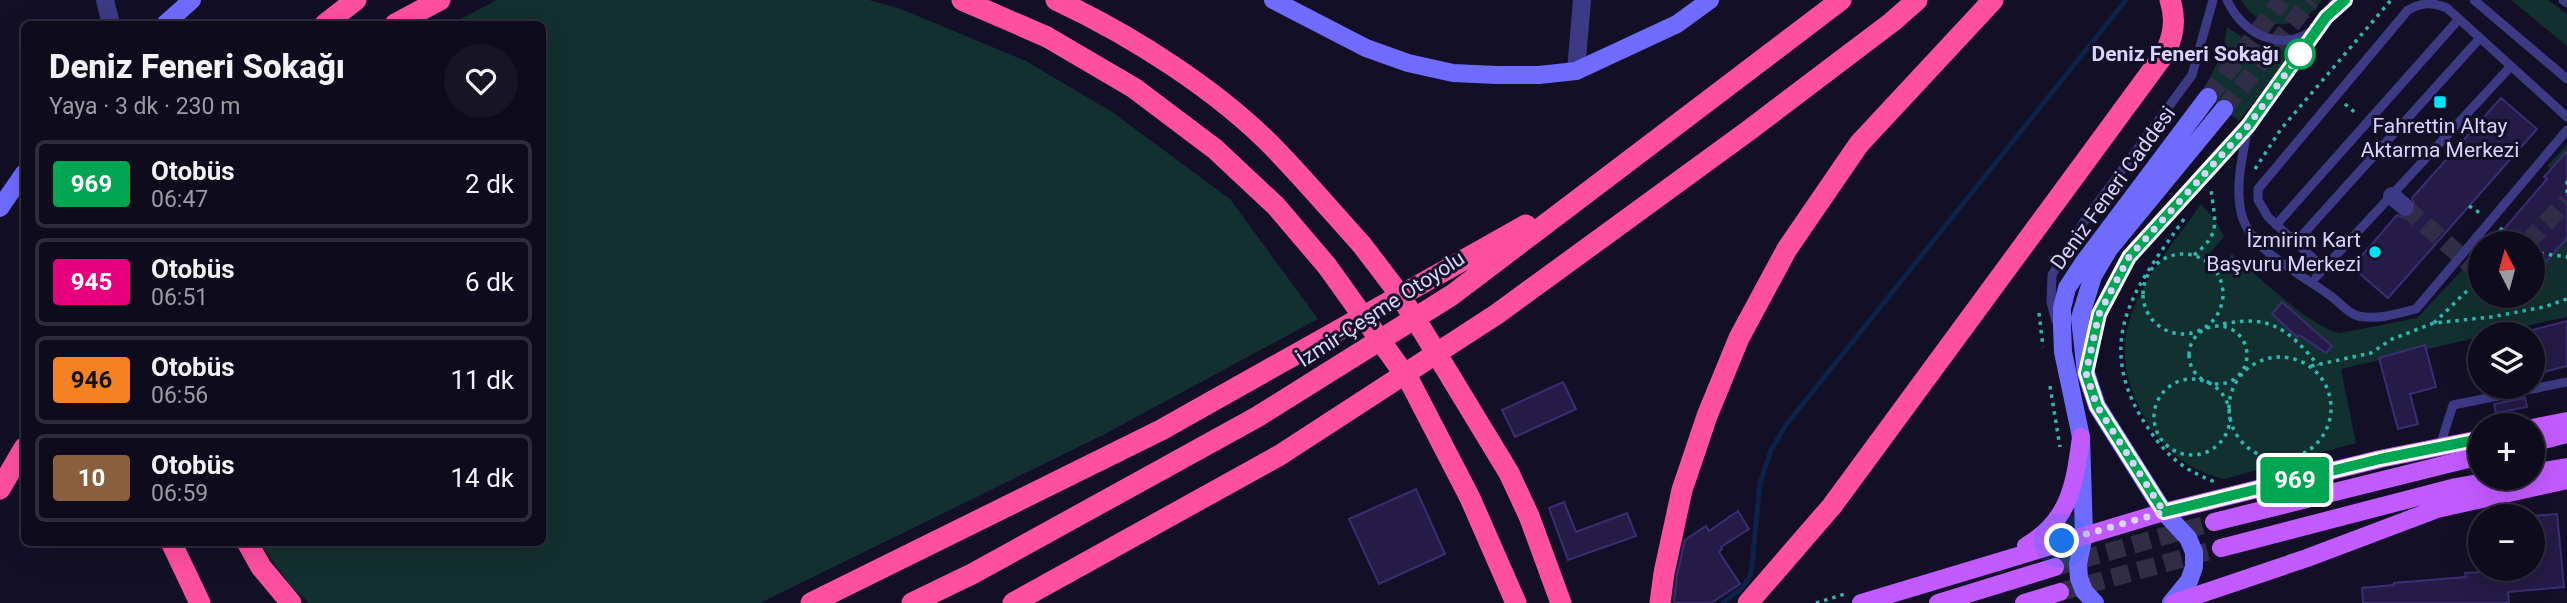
<!DOCTYPE html>
<html lang="tr">
<head>
<meta charset="utf-8">
<style>
	:root { --surface:#0e0b1c; --page:#171425; --text:#f1f3f6; --muted:#9b9ba3; --line:#2e2b3b }
	body { margin:0; font-family:Roboto,sans-serif; background:var(--page); color:var(--text); height:100vh; display:flex; flex-direction:column; font-size:26px; white-space:nowrap }
	* { box-sizing:border-box; margin:0 }
	p { font-size:23px; color:var(--muted) }
	.icon { flex:none; width:38px; height:38px; fill:none; stroke:currentColor; stroke-width:2; stroke-linecap:round; stroke-linejoin:round }
	.map { position:relative; flex:1; overflow:hidden }
	.drawer { position:absolute; left:21px; top:21px; width:525px; height:525px; display:flex; flex-direction:column; background:var(--surface); border-radius:10px; box-shadow:0 7px 28px #0002,0 0 0 2px var(--line) }
	.drawer>* { flex:none }
	.badge { padding:0 14px; border-radius:5px; font-size:24px; line-height:46px }
	.needle { width:46px; rotate:354deg }
	.buttons { position:absolute; left:2468px; top:231px; display:grid; gap:14px }
	.buttons a { display:grid; place-items:center; width:77px; height:77px; border-radius:50%; background:var(--surface); box-shadow:0 7px 28px #0002,0 0 0 2px var(--line); font-size:35px }
	.you { position:absolute; width:35px; height:35px; margin:-18px; border:5px solid #fff; border-radius:50%; background:#1a73e8; box-shadow:0 0 0 10px #1a73e833 }
	.map>.badge { position:absolute; translate:-50% -50%; box-shadow:0 0 0 4px #fff }
	.round { display:grid; place-items:center; flex:none; width:74px; height:74px; border-radius:37px; background:var(--page) }
	.overview { display:flex; align-items:center; justify-content:space-between; height:119px; padding:0 28px }
	h1 { font-size:33px; font-weight:800; line-height:52px }
	ul { padding:0; list-style:none }
	li { display:flex; align-items:center; gap:21px; height:88px; margin:0 14px 10px; padding:0 14px; border:4px solid var(--line); border-radius:10px }
	li div { flex:1 }
	li b { display:block; font-size:26px }
	li em { font-style:normal }
	li .badge { min-width:77px; font-weight:700; text-align:center }
	.map>svg:first-child { display:block }
</style>
</head>
<body>
<div class="map">
<svg width="2567" height="603" viewBox="0 0 2567 603">
	<rect width="100%" height="100%" fill="#130f26"/>
	<!-- green -->
	<path fill="#12302f" d="M497 0H869L901 9 1026 61 1112 112 1230 199 1318 319 1103 435 760 603H309L290 585 260 543 542 542V24H451Z
		M2241 0H2322C2302 31 2260 34 2241 0Z
		M2511 0H2548L2567 14V46Z
		M2227 27C2258 48 2262 48 2298 46L2239 121 2202 92 2223 52Z
		M2567 145V317L2491 334H2480V337L2341 369 2356 443 2224 479C2188 470 2164 451 2146 420 2093 330 2151 276 2201 204L2216 221 2224 237 2210 253 2223 265 2232 254C2257 275 2310 327 2340 333L2417 318 2480 251V296H2532V243H2521L2529 233 2557 173 2547 166Z"/>
	<g fill="none" stroke-linecap="round" stroke-linejoin="round">
		<!-- stream -->
		<path stroke="#0c2248" stroke-width="5" d="M1723 603 1744 586 1751 574 1760 483 1771 450 1786 425 2126 0"/>
	</g>
	<!-- building -->
	<path fill="#241b47" stroke="#3b2d73" stroke-width="2" d="M2501 98 2537 129 2388 298 2352 267 2397 215 2404 218 2413 215 2416 208 2412 198Z
		M2567 151V238L2532 278V243H2492L2547 179 2544 177Z
		M2282 302 2332 346 2326 353 2299 335 2297 337 2272 314Z
		M2567 321V366L2532 375V330Z
		M2425 345 2436 387 2410 394 2418 424 2398 429 2379 358Z
		M1563 382 1576 409 1515 437 1502 410Z
		M2525 398 2527 407 2496 413 2494 404Z
		M1416 489 1445 554 1379 584 1349 519Z
		M1564 502 1576 532 1627 513 1636 536 1568 560 1549 508Z
		M1738 511 1749 529 1721 547 1722 549 1719 552 1740 584 1711 603H1675L1674 601 1677 575 1685 540 1706 526 1709 531Z
		M2557 514 2564 587 2508 592 2509 603H2363L2362 588 2394 585V583L2466 577 2465 573 2532 569V516Z"/>
	<g fill="none" stroke-linecap="round" stroke-linejoin="round">
		<!-- street-tunnel -->
		<path stroke="#312d47" stroke-width="18" stroke-dasharray="18 9" stroke-linecap="butt" d="M2405 207 2480 273
			M2527 243 2567 201"/>
		<!-- secondary-tunnel -->
		<path stroke="#312d47" stroke-width="18" stroke-dasharray="18 9" stroke-linecap="butt" d="M2208 97 2282 0
			M2224 109 2311 0"/>
		<!-- primary-tunnel -->
		<path stroke="#312d47" stroke-width="18" stroke-dasharray="18 9" stroke-linecap="butt" d="M2055 567 2214 522
			M2060 592 2221 548"/>
		<!-- path -->
		<path stroke="#2fb8b0" stroke-width="3.5" stroke-dasharray="3.5 5" stroke-linecap="butt" d="M2345 104 2358 115
			M2255 169 2281 129 2391 0
			M2567 181V196
			M2469 206 2480 213
			M2184 219C2138 284 2094 336 2141 417 2162 451 2177 467 2215 482
			M2500 228 2517 243
			M2532 252 2567 257
			M2143 294a40 40 0 1 1 80 0a40 40 0 1 1-80 0Z
			M2194 255C2223 232 2214 221 2211 188
			M2039 313 2043 347
			M2434 323 2470 288 2480 283
			M2223 324C2271 314 2289 330 2318 365
			M2189 355a29 29 0 1 1 58 0a29 29 0 1 1-58 0Z
			M2229 408a51 51 0 1 1 102 0a51 51 0 1 1-102 0Z
			M2311 366 2371 353 2392 339 2434 323 2491 317 2544 307 2567 299
			M2154 417a38 38 0 1 1 76 0a38 38 0 1 1-76 0Z
			M2050 386 2060 447
			M2490 425 2517 419
			M1816 603 1848 593"/>
		<!-- lane -->
		<path stroke="#3d3a85" stroke-width="9" d="M2227 0C2243 35 2283 55 2317 27
			M2474 0 2567 79
			M2563 0 2567 3
			M2332 12 2345 0
			M2248 126C2243 155 2234 187 2242 216 2252 252 2305 276 2332 297 2340 303 2349 314 2358 316 2378 320 2396 314 2416 309L2567 130
			M2276 225 2459 19
			M2296 242 2480 38
			M2318 275 2316 261 2268 217 2258 200V189L2408 10C2423 2 2432 2 2447 8L2567 117
			M2316 277 2511 66
			M2056 321 2051 302 2052 275 2083 223 2192 75 2213 0
			M2090 358 2100 314 2129 257 2248 126 2326 17 2335 0
			M2440 446 2453 405 2567 382"/>
		<!-- street -->
		<path stroke="#3d3a85" stroke-width="18" d="M105 0 111 24
			M1576 71 1582 0
			M2392 196 2405 207"/>
		<!-- secondary -->
		<path stroke="#6f6bff" stroke-width="18" d="M1273 0 1366 48 1408 63 1453 73 1497 75H1539L1576 71 1677 24 1710 0
			M165 24 192 0
			M0 208 24 173
			M2095 603 2084 591 2079 578 2078 564 2084 535 2081 437 2063 352 2062 326V308L2067 288 2084 262 2208 97
			M2171 603 2189 581 2194 567V552L2188 538 2164 512 2097 406 2086 373 2080 318 2093 276 2109 249 2224 109"/>
		<!-- primary -->
		<path stroke="#c25bff" stroke-width="18" d="M2532 428 2567 421
			M2532 443 2567 434
			M2532 473 2567 467
			M2214 522 2480 456
			M2026 546C2070 521 2075 483 2081 437
			M2221 548 2456 487 2507 478
			M1861 603 2164 512 2380 459 2480 439
			M1938 603 2055 567
			M2024 603 2060 592
			M2174 603 2307 558 2437 509 2567 480"/>
		<!-- highway -->
		<path stroke="#ff4fa3" stroke-width="21" d="M962 0 1047 37 1134 88 1215 149 1276 206 1327 266
			M1056 0C1131 35 1218 90 1276 150 1305 180 1333 213 1362 245
			M325 24 356 0
			M395 24 440 0
			M0 489 24 448
			M171 542 200 603
			M247 542 261 567 291 603
			M811 603 1161 430 1526 225
			M912 603 972 574 1257 417 1452 295 1841 0
			M1013 603 1280 455 1497 314 1748 131 1892 22 1917 0
			M1660 603 1664 573 1682 490 1707 416 1739 338 1787 249 1859 144 1993 0
			M1748 603 1832 506 2165 53C2174 36 2176 18 2170 0"/>
		<!-- highway-bridge -->
		<path stroke="#ff4fa3" stroke-width="21" d="M1362 245 1397 291 1424 333 1509 473 1529 516 1561 603
			M1327 266 1410 382 1470 498 1516 603"/>
	</g>
	<g fill="none" stroke-linecap="round" stroke-linejoin="round">
		<defs>
			<path id="line" d="M2345 0 2326 17 2248 126 2129 257 2099 314 2086 373 2097 406 2164 512 2380 459 2480 439"/>
		</defs>
		<!-- line casing -->
		<use href="#line" stroke="#fff" stroke-width="16"/>
		<!-- line -->
		<use href="#line" stroke="#00a651" stroke-width="10"/>
		<!-- walk -->
		<path stroke="#d9d4ff" stroke-width="7" stroke-dasharray="0 12.6" d="M2062 541 2164 512 2097 406 2086 373 2099 314 2129 257 2248 126 2300 54"/>
	</g>
	<!-- markers -->
	<circle fill="#fff" stroke="#00a651" stroke-width="3.5" cx="2300" cy="54" r="14"/>
	<g fill="#00e5ff" stroke="#130f26" stroke-width="2.5">
		<rect x="2433" y="95" width="14" height="14" rx="3.5"/>
		<circle cx="2375" cy="252" r="7"/>
	</g>
	<g text-anchor="middle" dominant-baseline="central" stroke-width="6" stroke-linejoin="round" paint-order="stroke">
		<!-- stop labels -->
		<g font-size="21" font-weight="bold" fill="#d9d4ff" stroke="#130f26" text-anchor="end">
			<text x="2279" y="54">Deniz Feneri Sokağı</text>
		</g>
		<!-- poi labels -->
		<g font-size="21" fill="#d9d4ff" stroke="#130f26">
			<text x="2440" y="126">Fahrettin Altay<tspan x="2440" dy="24">Aktarma Merkezi</tspan></text>
			<text x="2361" y="240" text-anchor="end">İzmirim Kart<tspan x="2361" dy="24">Başvuru Merkezi</tspan></text>
		</g>
		<!-- street labels -->
		<g font-size="21" fill="#d9d4ff" stroke="#130f26">
			<text transform="translate(2113 188) rotate(-54)">Deniz Feneri Caddesi</text>
			<text transform="translate(1381 309) rotate(-33)">İzmir-Çeşme Otoyolu</text>
		</g>
	</g>
</svg>
<div class="buttons">
<a><svg class="needle" viewBox="-14 -14 28 28"><path d="M0-13l5 13h-10z" fill="#e53935"/><path d="M0 13l5-13h-10z" fill="#9b9ba3"/></svg></a>
<a><svg class="icon" aria-label="layers" viewBox="0 0 24 24"><path d="M12 4l9 5-9 5-9-5zM3 14l9 5 9-5"/></svg></a>
<a>+</a>
<a>−</a>
</div>
<div class="you" style="left:2062px;top:541px"></div>
<b class="badge" style="left:2295px;top:480px;background:#00a651;color:#fff">969</b>
<section class="drawer">
<div class="overview"><div><h1>Deniz Feneri Sokağı</h1><p>Yaya · 3 dk · 230 m</p></div><a class="round"><svg class="icon" aria-label="heart" viewBox="0 0 24 24"><path d="M12 20l-8-8c-3-5 5-10 8-4 3-6 11-1 8 4z"/></svg></a></div>
<ul>
<li><span class="badge" style="background:#00a651;color:#fff">969</span><div><b>Otobüs</b><p>06:47</p></div><em>2 dk</em></li>
<li><span class="badge" style="background:#e6007e;color:#fff">945</span><div><b>Otobüs</b><p>06:51</p></div><em>6 dk</em></li>
<li><span class="badge" style="background:#f58220;color:#111">946</span><div><b>Otobüs</b><p>06:56</p></div><em>11 dk</em></li>
<li><span class="badge" style="background:#8b5e3c;color:#fff">10</span><div><b>Otobüs</b><p>06:59</p></div><em>14 dk</em></li>
</ul>
</section>
</div>
</body>
</html>
